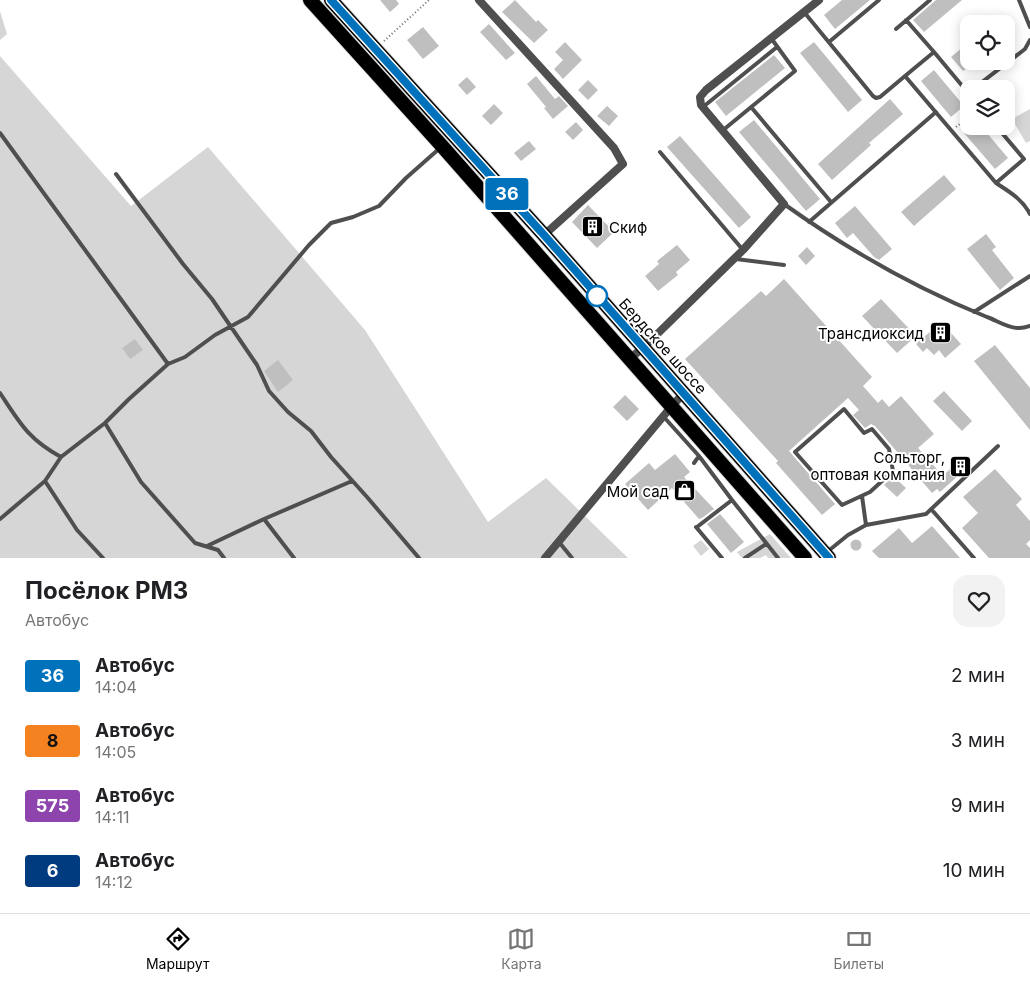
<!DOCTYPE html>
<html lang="ru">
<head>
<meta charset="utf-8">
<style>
	:root { --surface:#fff; --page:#f2f2f2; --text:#202124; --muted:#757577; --line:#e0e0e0; --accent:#000 }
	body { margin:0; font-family:Inter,sans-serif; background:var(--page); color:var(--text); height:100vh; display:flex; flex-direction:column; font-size:19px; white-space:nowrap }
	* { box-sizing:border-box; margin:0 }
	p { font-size:16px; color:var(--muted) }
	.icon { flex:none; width:28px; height:28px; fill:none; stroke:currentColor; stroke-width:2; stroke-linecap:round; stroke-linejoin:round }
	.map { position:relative; height:558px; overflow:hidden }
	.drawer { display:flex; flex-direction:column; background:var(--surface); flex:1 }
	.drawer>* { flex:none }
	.badge { padding:0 10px; border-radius:4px; font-size:18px; line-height:32px }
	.tools { position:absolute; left:960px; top:15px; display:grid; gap:10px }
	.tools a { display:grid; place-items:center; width:55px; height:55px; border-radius:10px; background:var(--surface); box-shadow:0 2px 12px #0003; font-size:25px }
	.map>.badge { position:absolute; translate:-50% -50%; box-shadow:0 0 0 2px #fff }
	.round { display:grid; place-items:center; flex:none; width:52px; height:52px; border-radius:15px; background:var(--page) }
	.head { display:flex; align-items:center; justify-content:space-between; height:85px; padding:0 25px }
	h1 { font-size:24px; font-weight:700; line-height:38px }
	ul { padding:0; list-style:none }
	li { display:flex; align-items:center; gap:15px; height:65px; padding:0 25px }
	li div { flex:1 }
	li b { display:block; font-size:19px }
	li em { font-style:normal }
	li .badge { min-width:55px; font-weight:700; text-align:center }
	.tabs { display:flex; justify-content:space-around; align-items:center; height:70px; border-top:1px solid var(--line); background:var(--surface); font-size:14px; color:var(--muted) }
	.tabs a { display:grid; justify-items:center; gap:2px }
	.tabs .on { color:var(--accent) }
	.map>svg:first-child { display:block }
</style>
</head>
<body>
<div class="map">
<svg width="1030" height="558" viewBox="0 0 1030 558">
	<rect width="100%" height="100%" fill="#fff"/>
	<!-- green -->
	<path fill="#d6d6d6" d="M0 11 7 34 0 40Z
		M0 56 131 206 208 147 365 330 488 522 546 478 628 558H0Z
		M1030 109V141L1026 143 1012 119Z
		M770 534 791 558H768L766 555 760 558H742L737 552Z
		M701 540 709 549 701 556 693 546Z"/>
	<!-- building -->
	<path fill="#bfbfbf" d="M380 0H396L399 4 390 12Z
		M515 0 536 22 538 20 548 30 534 43 502 12Z
		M842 0H870L835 29 824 15Z
		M936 0H962L924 32 913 20Z
		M489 24 515 53 506 60 480 32Z
		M423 27 439 46 423 59 407 40Z
		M565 42 582 60 563 79 554 69 563 60 555 52Z
		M814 42 862 100 848 112 800 53Z
		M969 42V61H975L963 71 951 57Z
		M774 55 785 68 726 116 715 102Z
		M934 70 964 106 951 117 921 81Z
		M536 76 555 99 559 96 568 106 553 119 544 108 546 107 527 84Z
		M467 77 476 87 467 95 458 85Z
		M588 80 598 90 588 100 578 90Z
		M890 99 903 114 869 143 871 145 832 180 818 164Z
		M494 104 503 113 491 125 482 116Z
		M607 106 618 116 609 126 597 116Z
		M754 120 820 199 806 211 739 132Z
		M576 122 583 130 573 140 565 132Z
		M972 126H981L1008 158 995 169 964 133Z
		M680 136 751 217 739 228 667 147Z
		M529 141 536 149 521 161 514 153Z
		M944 175 956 189 914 226 901 212Z
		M588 205 614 232 597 248 572 222Z
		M855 206 892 249 879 260 874 257 853 233 847 238 835 223Z
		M986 234 996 247 992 250 1014 278 1000 290 967 249Z
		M677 245 690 260 676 272 678 275 658 291 645 276 659 264 657 261Z
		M807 247 815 256 806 265 798 256Z
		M784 279 872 377 863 386 878 403 882 399 889 407 901 396 934 434 918 448 943 476 962 457 970 465 940 492 937 489 932 493 875 426 871 424 865 428 853 415 859 410 848 398 789 451 835 504 822 515 776 463 778 461 685 359 761 291 766 296Z
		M881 299 916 336 897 353 862 316Z
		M941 322 961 344 945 358 939 350 934 355 927 348 923 352 916 344Z
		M135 339 143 350 130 359 122 348Z
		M995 345 1030 388V430L974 361Z
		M278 360 293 380 278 392 264 371Z
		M944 391 972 421 962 431 933 401Z
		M625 395 639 409 627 421 613 407Z
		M675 454 690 472 684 477 714 509 702 518 699 519 672 488 648 510 625 484 649 463 655 470Z
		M995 469 1022 499 1016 505 1030 521V540L1026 544 1030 548V558H989L962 528 978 513 963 497Z
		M893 476 906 488 897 497 884 485Z
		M720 514 744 542 731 553 707 524Z
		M932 526 960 558H879L872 551 899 528 912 543Z
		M850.5 545a5.5 5.5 0 1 1 11 0a5.5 5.5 0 1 1-11 0Z"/>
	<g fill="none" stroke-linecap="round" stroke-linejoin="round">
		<defs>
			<path id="highway" d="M310 0 442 146 805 558
				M331 0 544 235 829 558"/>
		</defs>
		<!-- highway casing -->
		<use href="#highway" stroke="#dbdbdb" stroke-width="16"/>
		<!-- path -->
		<path stroke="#717171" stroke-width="2" stroke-dasharray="1 2.5" stroke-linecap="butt" d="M384 41 429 0
			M956 127 969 117"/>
		<!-- lane -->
		<path stroke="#4f4f4f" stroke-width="4" d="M1019 0 1030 27
			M804 12 873 96 876 98 880 97 905 76 996 183C1010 192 1022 199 1030 214
			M906 20 934 52
			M896 29 930 0
			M829 42 879 0
			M905 76 934 52 969 94
			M973 89 1025 49 1030 40
			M703 107 777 47
			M751 107 831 202
			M722 131 795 71 771 38
			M0 133 168 364
			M660 152 743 250
			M116 174 183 264 212 299 257 365 269 391 288 412 311 431 331 457 367 497 419 558
			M996 183 1024 159 996 126
			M784 204C847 249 915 288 987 317 996 320 1009 329 1019 328 1023 328 1027 327 1030 326
			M809 222 936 112
			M736 259 784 265
			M974 312 1030 276
			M0 393C20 423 28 439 61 457
			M844 409 864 433 872 429 889 449 893 471 870 492 842 505 795 452Z
			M663 416 699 456 732 500 778 558
			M105 423 141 482 195 543 218 550 224 558
			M694 463 699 456
			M45 481 77 530 103 558
			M862 496 866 525
			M931 509 974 558
			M0 519 45 481 61 457 105 423 129 399 168 364 185 357 215 335 248 317 309 245 331 223 353 217 379 206 406 178 440 148
			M264 519 294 558
			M696 527 722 558
			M697 527 732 500
			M559 542 572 558
			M207 546 264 519 352 481
			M827 552 848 535 866 525 926 514 998 446
			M745 558 766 544"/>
		<!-- street -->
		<path stroke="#4f4f4f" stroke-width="8" d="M479 0 614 148 623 164 544 235
			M629 359 643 348 743 250 784 204 701 105 700 97 706 90 819 0
			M545 558 671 407 683 394"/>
		<!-- highway -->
		<use href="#highway" stroke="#000" stroke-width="14"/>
	</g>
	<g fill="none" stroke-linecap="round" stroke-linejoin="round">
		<defs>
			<path id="line" d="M331 0 544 235 829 558"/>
		</defs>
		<!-- line casing -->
		<use href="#line" stroke="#fff" stroke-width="11"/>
		<!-- line -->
		<use href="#line" stroke="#0072bc" stroke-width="8"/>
	</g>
	<!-- icons -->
	<defs>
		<symbol id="building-square" viewBox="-11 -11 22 22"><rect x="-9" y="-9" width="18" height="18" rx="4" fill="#000" stroke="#fff"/><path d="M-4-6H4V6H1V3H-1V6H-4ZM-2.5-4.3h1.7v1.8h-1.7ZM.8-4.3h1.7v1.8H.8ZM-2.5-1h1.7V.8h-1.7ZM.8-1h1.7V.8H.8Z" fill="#fff"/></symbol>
		<symbol id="shop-square" viewBox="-11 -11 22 22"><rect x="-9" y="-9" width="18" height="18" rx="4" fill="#000" stroke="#fff"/><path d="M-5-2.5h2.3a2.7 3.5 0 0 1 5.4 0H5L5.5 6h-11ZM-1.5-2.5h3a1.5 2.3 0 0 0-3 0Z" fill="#fff"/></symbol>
	</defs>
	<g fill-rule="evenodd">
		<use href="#building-square" x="580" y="214" width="25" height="25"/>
		<use href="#building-square" x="928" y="320" width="25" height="25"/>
		<use href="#building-square" x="948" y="454" width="25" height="25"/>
		<use href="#shop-square" x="672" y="478" width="25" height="25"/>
	</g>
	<!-- markers -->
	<circle fill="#fff" stroke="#0072bc" stroke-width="2.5" cx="597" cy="296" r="10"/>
	<g text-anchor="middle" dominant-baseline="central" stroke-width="4" stroke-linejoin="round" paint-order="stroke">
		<!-- poi labels -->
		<g font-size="15" fill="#000" stroke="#fff" text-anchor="end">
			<text x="609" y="227" text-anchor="start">Скиф</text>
			<text x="924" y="333">Трансдиоксид</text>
			<text x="945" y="457">Сольторг,<tspan x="945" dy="17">оптовая компания</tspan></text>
			<text x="669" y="491">Мой сад</text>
		</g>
		<!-- street labels -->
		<g font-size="15" fill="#000" stroke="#fff">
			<text transform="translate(663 346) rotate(48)">Бердское шоссе</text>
		</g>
	</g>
</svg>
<div class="tools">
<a><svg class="icon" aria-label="locate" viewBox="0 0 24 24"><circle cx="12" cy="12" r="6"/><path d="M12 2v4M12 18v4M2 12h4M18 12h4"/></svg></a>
<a><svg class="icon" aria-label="layers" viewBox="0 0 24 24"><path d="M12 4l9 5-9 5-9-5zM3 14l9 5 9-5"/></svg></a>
</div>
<b class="badge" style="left:507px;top:194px;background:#0072bc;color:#fff">36</b>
</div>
<section class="drawer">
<div class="head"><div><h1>Посёлок РМЗ</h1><p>Автобус</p></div><a class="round"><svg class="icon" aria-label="heart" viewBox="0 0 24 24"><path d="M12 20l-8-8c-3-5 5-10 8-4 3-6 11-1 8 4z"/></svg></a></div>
<ul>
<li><span class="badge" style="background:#0072bc;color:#fff">36</span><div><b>Автобус</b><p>14:04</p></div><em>2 мин</em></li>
<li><span class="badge" style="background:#f58220;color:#111">8</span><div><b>Автобус</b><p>14:05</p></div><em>3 мин</em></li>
<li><span class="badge" style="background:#8e44ad;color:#fff">575</span><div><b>Автобус</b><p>14:11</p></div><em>9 мин</em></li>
<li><span class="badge" style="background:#003b80;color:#fff">6</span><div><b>Автобус</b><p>14:12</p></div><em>10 мин</em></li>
</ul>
</section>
<nav class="tabs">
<a class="on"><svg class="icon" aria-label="directions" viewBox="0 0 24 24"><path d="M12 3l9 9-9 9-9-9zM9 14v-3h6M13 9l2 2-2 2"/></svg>Маршрут</a>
<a><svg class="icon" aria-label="map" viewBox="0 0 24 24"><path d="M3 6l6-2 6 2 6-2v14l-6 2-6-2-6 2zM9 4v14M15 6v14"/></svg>Карта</a>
<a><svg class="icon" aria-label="tickets" viewBox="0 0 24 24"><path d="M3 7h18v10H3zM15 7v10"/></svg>Билеты</a>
</nav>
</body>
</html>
